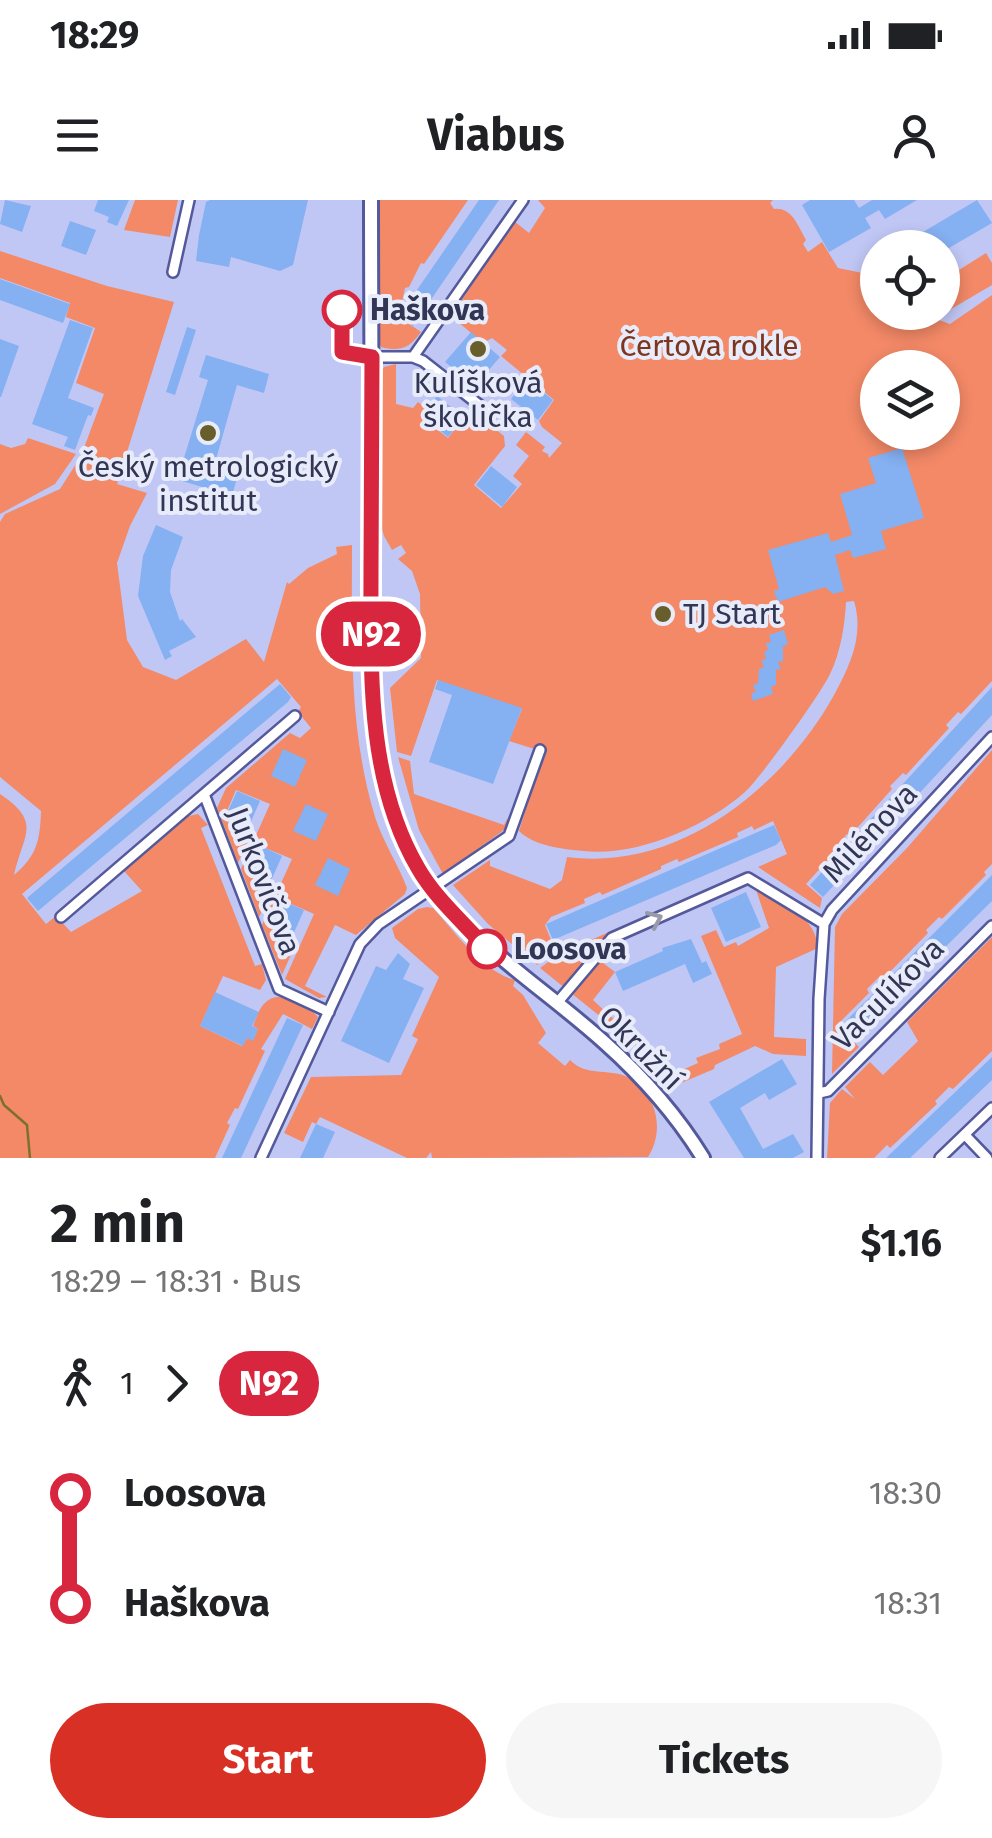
<!DOCTYPE html>
<html lang="en">
<head>
<meta charset="utf-8">
<style>
	:root { --surface:#fff; --page:#f6f6f6; --text:#202124; --muted:#757577; --accent:#d93025 }
	body { margin:0; font-family:"Fira Sans",sans-serif; background:var(--page); color:var(--text); height:100vh; display:flex; flex-direction:column; font-size:38px; white-space:nowrap }
	* { box-sizing:border-box; margin:0 }
	p { font-size:32px; color:var(--muted) }
	.icon { flex:none; width:55px; height:55px; fill:none; stroke:currentColor; stroke-width:2; stroke-linecap:round; stroke-linejoin:round }
	.map { position:relative; height:958px; overflow:hidden }
	.side { display:flex; flex-direction:column; background:var(--surface); flex:1 }
	.side>* { flex:none }
	.badge { padding:0 20px; border-radius:32px; font-size:35px; line-height:65px }
	.tools { position:absolute; left:860px; top:30px; display:grid; gap:20px }
	.tools a { display:grid; place-items:center; width:100px; height:100px; border-radius:50%; background:var(--surface); box-shadow:0 5px 15px #0003; font-size:50px }
	.map>.badge { position:absolute; translate:-50% -50%; box-shadow:0 0 0 5px #fff }
	.legs { display:flex; align-items:center; gap:15px; height:110px; padding:0 50px; font-size:32px }
	.legs p { margin-inline-start:auto }
	.head { display:flex; align-items:center; justify-content:space-between; height:170px; padding:0 50px }
	h1 { font-size:55px; font-weight:700; line-height:75px }
	.cta { display:flex; gap:20px; margin-top:auto; padding:20px 50px }
	.cta a { flex:1; height:115px; border-radius:60px; background:var(--accent); color:#fff; font-size:40px; font-weight:700; line-height:115px; text-align:center }
	.cta a+a { background:var(--page); color:var(--text) }
	ul { padding:0 50px; list-style:none }
	li { display:flex; align-items:center; gap:35px; height:110px; font-size:38px }
	li i { display:grid; place-items:center; width:15px; height:100%; margin:0 12px; background:currentColor }
	li i::after { content:''; width:25px; height:25px; margin:-12px; border:8px solid; border-radius:50%; background:var(--surface) }
	li p { margin-inline-start:auto }
	li:first-child i { background:linear-gradient(#0000 50%,currentColor 0) }
	li:last-child i { background:linear-gradient(currentColor 50%,#0000 0) }
	.status { display:flex; justify-content:space-between; align-items:center; height:70px; padding:0 50px; background:var(--surface); direction:ltr }
	.status svg { height:28px; fill:currentColor }
	header { display:flex; justify-content:space-between; align-items:center; height:130px; padding:0 50px; background:var(--surface); font-size:45px; font-weight:700 }
	.map>svg:first-child { display:block }
</style>
</head>
<body>
<div class="status"><b>18:29</b><svg viewBox="0 0 49 12"><path d="M0 12V9h3v3zM5 12V6h3v6zM10 12V3h3v9zM15 12V0h3v12zM26 1h20v11H26zM47 4h2v5h-2z"/></svg></div>
<header><svg class="icon" aria-label="menu" viewBox="0 0 24 24"><path d="M4 6h16M4 12h16M4 18h16"/></svg>Viabus<svg class="icon" aria-label="person" viewBox="0 0 24 24"><circle cx="12" cy="8" r="4"/><path d="M4 21q1-7 8-7t8 7"/></svg></header>
<div class="map">
<svg width="992" height="958" viewBox="0 0 992 958">
	<rect width="100%" height="100%" fill="#c1c7f5"/>
	<!-- green -->
	<path fill="#f38967" fill-rule="evenodd" d="M135 0H178L170 37 124 30Z
		M380 0H468L424 64 421 63 409 87 405 88 399 117 421 132C410 148 400 152 381 147L379 142Z
		M538 0H773L770 3 774 9C792 7 798 26 806 40L803 44 808 52 822 42 838 68 877 76 878 112 919 113 950 124 992 95V481L961 514 958 512 946 525 949 528 906 575 903 573 890 586 892 589 850 636 847 634 835 648 836 651 806 684 822 698 820 708 758 667 787 654 773 621 754 630 752 626 737 633 738 637 679 662 677 659 661 666V669L602 695 600 692 584 699 585 703 551 717 545 725 551 740 549 743 564 747 537 765 488 724 453 685 490 660V666L550 689 562 680 567 657C679 672 783 587 834 495 851 464 864 435 854 401L846 402C845 423 841 452 830 474 822 492 759 580 745 592 705 627 637 657 583 651 563 649 534 646 519 631L544 552 509 541 522 509 437 480 411 556 397 552 390 488 421 458 420 394 412 371 398 359 406 353 401 345 392 350 384 336 378 315 379 176 384 167 396 164V204L413 208 418 202 427 209 421 217 448 238 470 209 504 236 505 246 474 285 501 308 522 284 513 276 529 256 516 245 526 232 545 247 542 251 548 254 549 258 562 243 542 227 539 221 554 200 501 156 507 150 492 138 483 143 451 116 514 21 529 33 545 8ZM878 168H942V232H878Z
		M0 51 107 86 174 102 117 284 147 293 130 326 117 363 127 440 143 467 176 480 246 439 264 462 287 382 289 384 308 368 337 354 336 347 352 345C352 437 348 528 375 617 383 642 398 664 407 688L405 694 356 735 335 725 305 786 327 797 319 798 285 779 314 714 280 699 268 727 297 741 282 775 262 725 292 659 258 645 246 673 275 686 259 717 241 669 270 604 236 590 224 618 252 632 238 663 217 608 226 588 290 533 300 538 311 528 298 512 301 507 277 479 22 694 46 724 56 716 71 732 142 691 124 671 189 616 198 614 208 625 201 628 255 766 262 764 266 780 260 790 223 776 200 826 242 846 247 838 253 840 258 829 253 826C256 819 259 808 265 803 279 788 307 805 318 817L312 829 283 814 261 849 265 851 238 909 235 908 227 923 230 925 215 958H0V594C43 623 23 634 14 675 37 656 40 640 41 611L0 577V322L5 314 60 289 81 256 104 194 76 183 95 128 66 117 70 103 0 78Z
		M986 53 992 63V85L941 115 943 80Z
		M28 238 76 254 55 284 0 314V244L11 248 25 244Z
		M992 550V664L984 672 986 675 942 719 939 717 926 730 928 733 883 779 879 777 867 789 869 793 837 825 838 830 841 828 859 847 832 874 835 727 842 714 907 648Z
		M398 557 410 561 414 594 504 625 507 619 510 620 508 627 443 674 419 630Z
		M754 684C779 700 816 715 818 748L776 767 774 837 806 839V856L773 854 755 846 715 865 714 869 674 886 632 842 540 768 559 754 609 732 591 754 615 772 593 800 673 874 698 863 696 858 720 849 719 844 742 834 701 736 716 730 724 747 736 742 738 746 769 728Z
		M427 707 433 708C455 732 483 772 515 780L513 786 523 795 546 833 538 843 565 866 570 860C587 878 613 867 631 879 657 896 665 930 648 957L432 958 431 952 426 958H407L320 917 316 924 312 922 303 942 284 933 311 877 401 875 418 839 412 836 439 777 395 738 392 728 418 709Z
		M992 737V851L953 889 949 887 935 901 937 904 890 948 887 945 874 958H827L830 903 842 889 855 899 845 887 870 862 883 875 918 841 907 822Z"/>
	<g fill="none" stroke-linecap="round" stroke-linejoin="round">
		<!-- stream -->
		<path stroke="#7c702d" stroke-width="2.5" d="M0 896 4 905 27 925 30 958"/>
	</g>
	<!-- building -->
	<path fill="#85b0f1" d="M5 0 31 6 22 32 0 24Z
		M98 0H129L117 26 107 22 109 17 94 11Z
		M210 0H308L293 65 280 71 231 57 229 67 196 61 199 35 206 2Z
		M479 0H499L413 126 399 116Z
		M810 0H854L859 8 872 0H917L885 19 879 10 865 18 871 28 829 52 802 5Z
		M977 0 992 23 942 52V48H896Z
		M70 21 96 30 86 55 61 46Z
		M0 79 70 104 63 123 0 100Z
		M70 120 93 128 68 198 94 208 91 216 88 215 75 250 64 246 68 237 32 224Z
		M187 127 196 130 175 195 166 192Z
		M471 132 500 157 475 186 445 162Z
		M0 139 19 146 1 197H0Z
		M206 155 269 174 264 193 237 185 213 270 237 278 232 296 169 277 175 259 183 261 203 196 208 180 199 177Z
		M527 179 553 200 538 220 511 199Z
		M437 196 464 217 448 237 422 216Z
		M902 248 924 318 881 331 886 349 853 358 850 350 835 355 844 391 833 394 825 387 778 402 774 391 779 389 768 350 828 333 831 342 852 335 840 294 876 283 868 258Z
		M491 266 517 287 502 307 476 285Z
		M156 325 183 337 171 370 170 392 180 421 182 419 196 437 169 451 172 456 165 460 138 396 143 356Z
		M384 418H413L414 428H421V449L384 453Z
		M784 430 788 444 783 446V461L778 462 781 469 776 470V485L771 487 773 494 753 501 751 493 756 492 753 485 758 483 759 469 764 467 761 460 766 459 764 452 768 450 766 443 771 442 769 435Z
		M438 480 522 508 493 584 429 562 452 495 435 489Z
		M280 484 291 497 288 502 38 711 27 698Z
		M992 487V515L823 697 810 685Z
		M283 549 307 560 295 587 271 576Z
		M237 591 260 601 248 628 225 618Z
		M306 604 328 614 316 641 293 631Z
		M774 625 781 640 776 645 553 740 546 724Z
		M259 645 282 656 270 683 247 672Z
		M328 658 350 669 338 696 315 685Z
		M992 675V701L853 838 841 826Z
		M746 692 761 727 726 742 711 708Z
		M281 700 304 710 292 737 269 727Z
		M691 739 702 763 706 761 712 774 693 783 685 764 623 791 615 772 663 751 662 748Z
		M398 753 410 764 403 779 424 788 389 863 341 841 376 766 386 770Z
		M215 792 259 812 252 826 258 829 253 841 247 838 243 846 200 826Z
		M287 818 303 825 241 958H222Z
		M992 857V880L910 958H886Z
		M782 859 797 884 769 900 765 893 740 908 763 949 793 934 804 952 793 958H744L709 902Z
		M316 924 335 932 323 958H300Z"/>
	<g fill="none" stroke-linecap="round" stroke-linejoin="round">
		<defs>
			<path id="street" d="M173 72 189 0
				M371 157H413L423 161 487 211
				M413 157 523 0
				M204 594 279 789 329 812
				M61 717 295 516
				M557 803 612 738 748 678 824 724
				M819 893 828 891 992 726
				M965 935 987 958
				M261 958 360 744 379 724 509 636 540 550
				M817 958 819 799 824 724 832 710 992 537
				M940 958 992 908"/>
			<path id="secondary" d="M371 0C371 94 372 187 371 281 371 403 351 584 431 686 481 751 545 789 605 843 643 877 676 914 703 958"/>
		</defs>
		<!-- street casing -->
		<use href="#street" stroke="#54599b" stroke-width="14"/>
		<!-- secondary casing -->
		<use href="#secondary" stroke="#54599b" stroke-width="18"/>
		<!-- street -->
		<use href="#street" stroke="#fff" stroke-width="9"/>
		<!-- secondary -->
		<use href="#secondary" stroke="#fff" stroke-width="12"/>
	</g>
	<!-- one-way arrows -->
	<defs><path id="oneway-chevron" d="M-2-3.5L2.5 0L-2 3.5" fill="none" stroke-width="1.6" stroke-linecap="round" stroke-linejoin="round" transform="scale(2.5)"/></defs>
	<use stroke="#989aaa" href="#oneway-chevron" transform="translate(655 719) rotate(-24)"/>
	<g fill="none" stroke-linecap="round" stroke-linejoin="round">
		<defs>
			<path id="line-1" d="M342 110V152L372 157C372 228 371 299 371 370 371 470 366 579 418 668 435 698 464 723 487 749"/>
		</defs>
		<!-- line-1 casing -->
		<use href="#line-1" stroke="#fff" stroke-width="22"/>
		<!-- line-1 -->
		<use href="#line-1" stroke="#d7263d" stroke-width="15"/>
	</g>
	<!-- markers -->
	<g fill="#fff" stroke="#d7263d" stroke-width="5">
		<circle cx="342" cy="110" r="18"/>
		<circle cx="487" cy="749" r="18"/>
	</g>
	<g fill="#685e2b" stroke="#e8ebfa" stroke-width="4">
		<circle cx="478" cy="149" r="10"/>
		<circle cx="208" cy="233" r="10"/>
		<circle cx="663" cy="414" r="10"/>
	</g>
	<g text-anchor="middle" dominant-baseline="central" stroke-width="8" stroke-linejoin="round" paint-order="stroke">
		<!-- stop labels -->
		<g font-size="30" font-weight="bold" fill="#323654" stroke="#e8ebfa" text-anchor="start">
			<text x="370" y="110">Haškova</text>
			<text x="514" y="749">Loosova</text>
		</g>
		<!-- park labels -->
		<g font-size="30" fill="#7d351d" stroke="#e8ebfa">
			<text x="709" y="146">Čertova rokle</text>
		</g>
		<!-- poi labels -->
		<g font-size="30" fill="#323654" stroke="#e8ebfa">
			<text x="478" y="183">Kulíšková<tspan x="478" dy="34">školička</tspan></text>
			<text x="208" y="267">Český metrologický<tspan x="208" dy="34">institut</tspan></text>
			<text x="683" y="414" text-anchor="start">TJ Start</text>
		</g>
		<!-- street labels -->
		<g font-size="30" fill="#323654" stroke="#e8ebfa">
			<text transform="translate(870 633) rotate(-47)">Milénova</text>
			<text transform="translate(264 681) rotate(69)">Jurkovičova</text>
			<text transform="translate(888 794) rotate(-45)">Vaculíkova</text>
			<text transform="translate(641 848) rotate(45)">Okružní</text>
		</g>
	</g>
</svg>
<div class="tools">
<a><svg class="icon" aria-label="locate" viewBox="0 0 24 24"><circle cx="12" cy="12" r="6"/><path d="M12 2v4M12 18v4M2 12h4M18 12h4"/></svg></a>
<a><svg class="icon" aria-label="layers" viewBox="0 0 24 24"><path d="M12 4l9 5-9 5-9-5zM3 14l9 5 9-5"/></svg></a>
</div>
<b class="badge" style="left:371px;top:434px;background:#d7263d;color:#fff">N92</b>
</div>
<section class="side">
<div class="head"><div><h1>2 min</h1><p>18:29 – 18:31 · Bus</p></div><b>$1.16</b></div>
<div class="legs"><svg class="icon" aria-label="walk" viewBox="0 0 24 24"><circle cx="13" cy="4" r="2"/><path d="M13 8l-2 6 4 7M11 14l-3 7M7 12l3-4h3l4 4"/></svg>1<svg class="icon" aria-label="forward" viewBox="0 0 24 24"><path d="M9 5l7 7-7 7"/></svg><b class="badge" style="background:#d7263d;color:#fff">N92</b></div>
<ul>
<li><i style="color:#d7263d"></i><b>Loosova</b><p>18:30</p></li>
<li><i style="color:#d7263d"></i><b>Haškova</b><p>18:31</p></li>
</ul>
<div class="cta"><a>Start</a><a>Tickets</a></div>
</section>
</body>
</html>
